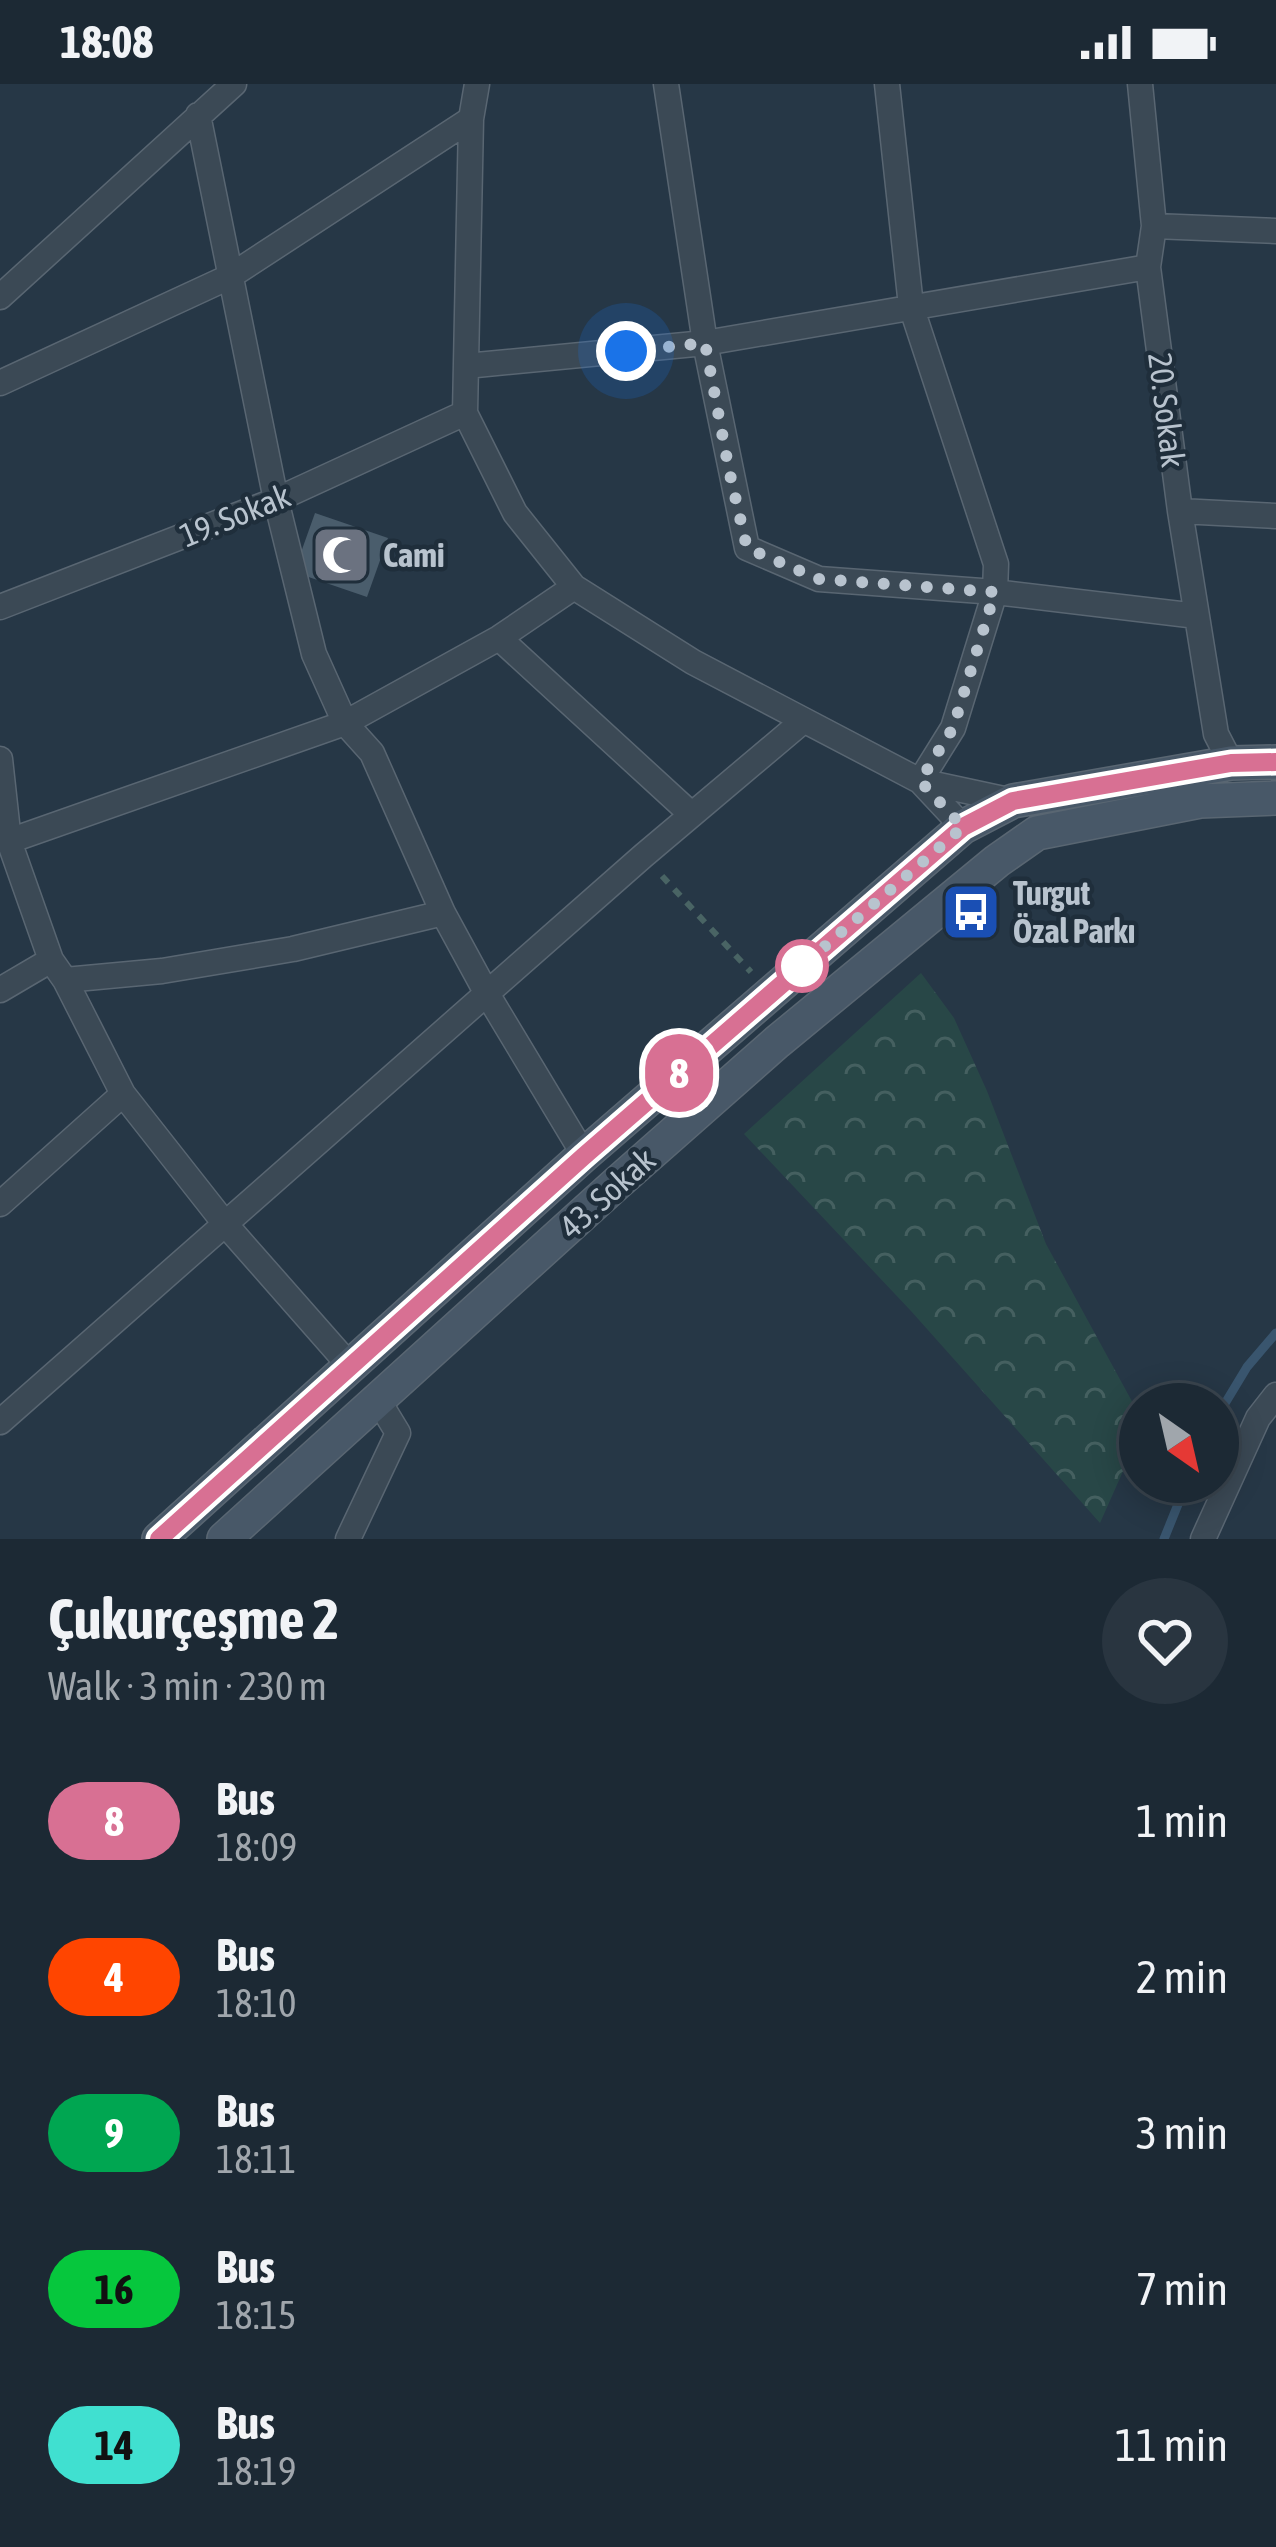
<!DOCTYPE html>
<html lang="en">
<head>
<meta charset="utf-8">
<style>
	:root { --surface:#1c2934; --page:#293540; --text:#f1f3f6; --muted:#a0a6ac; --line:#3a454f }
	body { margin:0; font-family:"Asap Condensed",sans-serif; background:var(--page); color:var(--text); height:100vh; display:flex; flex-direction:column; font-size:45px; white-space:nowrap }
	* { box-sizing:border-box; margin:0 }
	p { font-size:39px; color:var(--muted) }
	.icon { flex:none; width:66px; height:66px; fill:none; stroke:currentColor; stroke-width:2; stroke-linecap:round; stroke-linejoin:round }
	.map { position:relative; height:1455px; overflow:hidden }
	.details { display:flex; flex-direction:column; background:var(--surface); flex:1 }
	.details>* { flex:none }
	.badge { padding:0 24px; border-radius:39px; font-size:42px; line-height:78px }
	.needle { width:78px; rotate:146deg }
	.controls { position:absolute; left:1119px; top:1299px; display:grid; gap:24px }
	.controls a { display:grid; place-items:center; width:120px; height:120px; border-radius:50%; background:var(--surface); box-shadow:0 6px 30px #0003,0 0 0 3px var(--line); font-size:60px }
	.you { position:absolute; width:60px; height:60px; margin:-30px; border:9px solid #fff; border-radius:50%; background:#1a73e8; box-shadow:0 0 0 18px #1a73e833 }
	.map>.badge { position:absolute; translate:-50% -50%; box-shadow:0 0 0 6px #fff }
	.round { display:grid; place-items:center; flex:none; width:126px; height:126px; border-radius:63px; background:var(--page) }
	.summary { display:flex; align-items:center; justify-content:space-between; height:204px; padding:0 48px }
	h1 { font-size:57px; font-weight:700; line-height:90px }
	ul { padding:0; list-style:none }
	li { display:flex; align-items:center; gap:36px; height:156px; padding:0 48px }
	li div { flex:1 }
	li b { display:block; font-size:45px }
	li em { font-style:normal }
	li .badge { min-width:132px; font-weight:700; text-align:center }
	.status { display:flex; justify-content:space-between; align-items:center; height:84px; padding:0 60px; background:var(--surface); direction:ltr }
	.status svg { height:33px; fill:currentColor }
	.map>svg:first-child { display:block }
</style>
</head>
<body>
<div class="status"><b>18:08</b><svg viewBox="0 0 49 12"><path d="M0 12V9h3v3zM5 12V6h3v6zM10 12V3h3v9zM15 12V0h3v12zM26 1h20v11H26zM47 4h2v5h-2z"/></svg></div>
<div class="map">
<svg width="1276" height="1455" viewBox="0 0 1276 1455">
	<defs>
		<pattern id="forest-crowns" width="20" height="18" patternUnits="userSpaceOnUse" patternTransform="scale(3)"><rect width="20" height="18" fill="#284747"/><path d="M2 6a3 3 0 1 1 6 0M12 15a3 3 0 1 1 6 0" fill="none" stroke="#456060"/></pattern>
	</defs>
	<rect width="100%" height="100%" fill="#263746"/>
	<!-- forest -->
	<path fill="url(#forest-crowns)" d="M921 889 954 934 987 1007 1046 1160 1140 1332V1349L1100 1439 911 1227 744 1050Z"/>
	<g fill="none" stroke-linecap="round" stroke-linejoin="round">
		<!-- stream -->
		<path stroke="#39556e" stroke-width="9" d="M1218 1331 1247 1283 1276 1249
			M1164 1455 1187 1398"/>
	</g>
	<!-- building -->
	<path fill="#4a5d6c" d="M315 429 388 454 367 513 294 488Z"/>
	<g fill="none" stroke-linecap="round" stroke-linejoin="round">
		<defs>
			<path id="street" d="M477 0 471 35 465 329 515 429 574 503 693 578 920 697 1013 717
				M666 0 705 259 747 464 819 495 995 508 1197 532
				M887 0 911 222 996 480 995 508 953 644 920 697
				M1140 0 1154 142 1148 183 1180 427 1216 650 1231 679
				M198 31 276 416 314 570 345 639 372 669 443 829 486 908 584 1071
				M1154 142 1276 147
				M0 213 234 0
				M466 282 705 259 1148 183
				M0 299 229 193 471 35
				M1180 427 1276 432
				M0 523 276 416 465 329
				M499 554 691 730
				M0 675 9 757 51 876 65 896 123 1010 226 1141 350 1282
				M920 697 963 743
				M9 757 345 639 499 554 574 503
				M65 896 162 887 293 865 443 829
				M0 906 51 876
				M0 1120 123 1010
				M0 1338 643 772 803 637
				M348 1455 398 1349 378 1316
				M1203 1455 1258 1334 1276 1311"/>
			<path id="secondary" d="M159 1455 584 1071 963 743 1013 717 1231 679 1276 678
				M224 1455 616 1100 777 958 997 777 1037 749 1200 717 1276 714"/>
		</defs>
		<!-- street casing -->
		<use href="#street" stroke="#596672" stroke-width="27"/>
		<!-- secondary casing -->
		<use href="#secondary" stroke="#596672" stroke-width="36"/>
		<!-- path -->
		<path stroke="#496464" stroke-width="6" stroke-dasharray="9 9" stroke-linecap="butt" d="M662 792 751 888"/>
		<!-- street -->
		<use href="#street" stroke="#3b4955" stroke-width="24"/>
		<!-- secondary -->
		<use href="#secondary" stroke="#485868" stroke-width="33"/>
	</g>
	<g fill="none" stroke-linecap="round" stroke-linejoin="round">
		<defs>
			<path id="line" d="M159 1455 584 1072 963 743 1013 717 1231 679 1276 678"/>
		</defs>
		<!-- line casing -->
		<use href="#line" stroke="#fff" stroke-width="27"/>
		<!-- line -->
		<use href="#line" stroke="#d87093" stroke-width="18"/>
		<!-- walk -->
		<path stroke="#b8c3ce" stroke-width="12" stroke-dasharray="0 21.6" d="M626 267 705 259 729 386 747 464 819 495 995 508 953 644 920 697 963 743 802 882"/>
	</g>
	<!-- icons -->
	<defs>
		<symbol id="mosque-square" viewBox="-11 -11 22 22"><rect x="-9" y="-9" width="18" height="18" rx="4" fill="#6b7280" stroke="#1f2e3b"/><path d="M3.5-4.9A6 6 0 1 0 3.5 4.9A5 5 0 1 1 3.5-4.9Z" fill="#fff"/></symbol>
		<symbol id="bus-square" viewBox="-11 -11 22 22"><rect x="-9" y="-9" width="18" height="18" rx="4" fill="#1a4fb4" stroke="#1f2e3b"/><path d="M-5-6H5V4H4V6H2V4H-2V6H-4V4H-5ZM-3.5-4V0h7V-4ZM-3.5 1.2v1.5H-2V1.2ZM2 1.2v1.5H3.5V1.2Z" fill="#fff"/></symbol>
	</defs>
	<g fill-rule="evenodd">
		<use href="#mosque-square" x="308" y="438" width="66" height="66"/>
		<use href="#bus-square" x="938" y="795" width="66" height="66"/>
	</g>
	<!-- markers -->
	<circle fill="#fff" stroke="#d87093" stroke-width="6" cx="802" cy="882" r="24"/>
	<g text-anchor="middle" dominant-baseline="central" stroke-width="9" stroke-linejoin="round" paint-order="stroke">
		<!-- street labels -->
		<g font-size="33" fill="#b8c3ce" stroke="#1f2e3b">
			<text transform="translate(1167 326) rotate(83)">20. Sokak</text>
			<text transform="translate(235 431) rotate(-22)">19. Sokak</text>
			<text transform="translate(607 1109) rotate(-42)">43. Sokak</text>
		</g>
		<!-- poi labels -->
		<g font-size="33" font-weight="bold" fill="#b8c3ce" stroke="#1f2e3b" text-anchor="start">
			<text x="383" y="471">Cami</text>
			<text x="1013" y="809">Turgut<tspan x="1013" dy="38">Özal Parkı</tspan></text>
		</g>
	</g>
</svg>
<div class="controls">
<a><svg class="needle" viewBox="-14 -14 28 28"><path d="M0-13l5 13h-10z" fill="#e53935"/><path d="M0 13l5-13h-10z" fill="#a0a6ac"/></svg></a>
</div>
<div class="you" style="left:626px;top:267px"></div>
<b class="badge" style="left:679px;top:989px;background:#d87093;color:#fff">8</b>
</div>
<section class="details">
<div class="summary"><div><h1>Çukurçeşme 2</h1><p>Walk · 3 min · 230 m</p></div><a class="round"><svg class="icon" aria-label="heart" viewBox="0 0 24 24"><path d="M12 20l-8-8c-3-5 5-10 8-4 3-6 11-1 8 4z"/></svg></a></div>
<ul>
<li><span class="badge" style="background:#d87093;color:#fff">8</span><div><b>Bus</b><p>18:09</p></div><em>1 min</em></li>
<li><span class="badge" style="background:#ff4500;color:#fff">4</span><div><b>Bus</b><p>18:10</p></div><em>2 min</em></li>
<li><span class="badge" style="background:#00a651;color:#fff">9</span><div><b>Bus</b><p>18:11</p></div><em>3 min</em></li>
<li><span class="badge" style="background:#06c73d;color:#111">16</span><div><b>Bus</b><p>18:15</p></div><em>7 min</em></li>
<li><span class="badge" style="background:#40e0d0;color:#111">14</span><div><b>Bus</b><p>18:19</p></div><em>11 min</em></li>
</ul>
</section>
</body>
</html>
